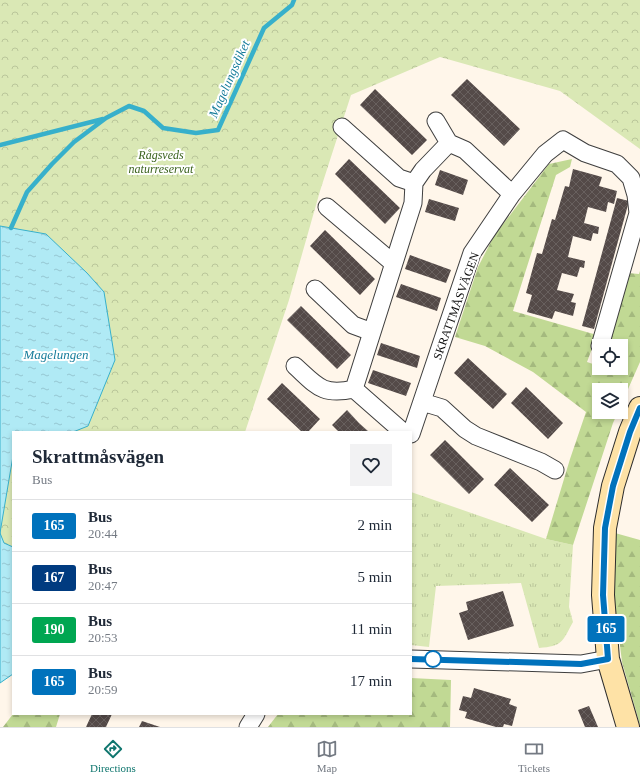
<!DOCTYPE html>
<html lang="en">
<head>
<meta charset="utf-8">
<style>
	:root { --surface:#fff; --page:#f2f2f3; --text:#1f2937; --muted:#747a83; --line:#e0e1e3; --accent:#0f766e }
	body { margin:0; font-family:"Times New Roman",serif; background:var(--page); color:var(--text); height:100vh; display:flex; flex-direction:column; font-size:15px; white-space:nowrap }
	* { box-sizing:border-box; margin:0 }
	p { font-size:13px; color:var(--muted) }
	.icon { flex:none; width:22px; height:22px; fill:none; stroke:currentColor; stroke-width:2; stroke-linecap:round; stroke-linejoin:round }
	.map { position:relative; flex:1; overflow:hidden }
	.panel { position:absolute; left:12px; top:431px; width:400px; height:284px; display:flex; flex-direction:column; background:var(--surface); border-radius:0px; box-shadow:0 2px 6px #0003 }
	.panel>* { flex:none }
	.badge { padding:0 8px; border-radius:3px; font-size:14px; line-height:26px }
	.controls { position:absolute; left:592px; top:339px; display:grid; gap:8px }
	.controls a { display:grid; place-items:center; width:36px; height:36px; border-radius:0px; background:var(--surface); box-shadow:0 2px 6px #0003; font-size:20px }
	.map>.badge { position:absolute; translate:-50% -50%; box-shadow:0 0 0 2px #fff }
	.round { display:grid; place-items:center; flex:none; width:42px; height:42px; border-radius:0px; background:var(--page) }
	.summary { display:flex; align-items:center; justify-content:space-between; height:68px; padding:0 20px }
	h1 { font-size:19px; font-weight:800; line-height:30px }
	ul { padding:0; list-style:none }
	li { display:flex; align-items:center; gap:12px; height:52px; padding:0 20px; border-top:1px solid var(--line) }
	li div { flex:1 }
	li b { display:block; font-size:15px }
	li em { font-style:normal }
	li .badge { min-width:44px; font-weight:700; text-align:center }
	.tab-bar { display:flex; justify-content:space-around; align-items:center; height:56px; border-top:1px solid var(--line); background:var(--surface); font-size:11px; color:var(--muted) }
	.tab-bar a { display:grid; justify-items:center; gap:2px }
	.tab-bar .active { color:var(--accent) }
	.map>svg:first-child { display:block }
</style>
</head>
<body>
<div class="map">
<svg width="640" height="727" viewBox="0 0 640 727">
	<defs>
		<pattern id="grass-tufts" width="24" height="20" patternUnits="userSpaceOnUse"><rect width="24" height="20" fill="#dae8b5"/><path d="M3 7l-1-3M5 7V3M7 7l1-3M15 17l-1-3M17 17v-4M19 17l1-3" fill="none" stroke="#bac69a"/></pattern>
		<pattern id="forest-firs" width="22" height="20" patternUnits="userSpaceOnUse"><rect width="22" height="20" fill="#c1d994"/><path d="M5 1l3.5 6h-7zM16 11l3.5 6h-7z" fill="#a4b97e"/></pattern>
		<pattern id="park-crowns" width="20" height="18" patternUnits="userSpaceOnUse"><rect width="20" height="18" fill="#dae8b5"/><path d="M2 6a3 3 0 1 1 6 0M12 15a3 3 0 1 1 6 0" fill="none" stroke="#bac69a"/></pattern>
		<pattern id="water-ripples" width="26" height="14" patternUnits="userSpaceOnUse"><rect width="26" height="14" fill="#b0eaf5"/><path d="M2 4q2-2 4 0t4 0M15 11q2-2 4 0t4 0" fill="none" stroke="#96c7d1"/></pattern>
		<pattern id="building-cross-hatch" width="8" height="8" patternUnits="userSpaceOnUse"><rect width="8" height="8" fill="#544a48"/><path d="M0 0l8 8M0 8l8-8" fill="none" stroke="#68605e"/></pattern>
	</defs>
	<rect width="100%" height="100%" fill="#fff6ea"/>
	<!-- grass -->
	<path fill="url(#grass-tufts)" d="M411 492 546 539 573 545 569 607 573 622C562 642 563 646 539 648L521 583 436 586 429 647 411 645Z"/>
	<!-- forest -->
	<path fill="url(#forest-firs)" d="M572 159 570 167 556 175 513 311 597 335 587 362 599 366V368H621V346H606L628 273 639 274 640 271V362L621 405V390H599V412H618L613 423 573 545 546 539 570 459 586 412 533 372 485 346 455 337 478 267 494 236 549 164Z
		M615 533 640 540V725L622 662 614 596Z
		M411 678 451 680 450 727H268L278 714H411Z
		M13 714H60L56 727H3Z"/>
	<!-- park -->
	<path fill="url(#park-crowns)" d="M0 0H640V149L560 91 440 57 351 95 320 191 289 300 245 432H13V570L0 566Z"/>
	<!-- water -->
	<path fill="url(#water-ripples)" stroke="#37b0cb" d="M0 226 46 234 87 273 104 292 115 360 88 426 73 432H13V456L0 533 4 543 13 547V674L0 683Z"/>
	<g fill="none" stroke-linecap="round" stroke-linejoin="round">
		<!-- stream -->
		<path stroke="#37b0cb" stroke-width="4.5" d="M0 145 103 119
			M11 228 27 192 52 164 74 142 106 118 129 106 144 111 163 128 196 133 218 130 264 28 292 5 294 0"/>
	</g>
	<!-- building -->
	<path fill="url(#building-cross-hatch)" d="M467 79 520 129 504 146 451 95Z
		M375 89 427 140 412 155 360 105Z
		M349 159 400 208 385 224 335 174Z
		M573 169 602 177 599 186 617 191 614 204 608 202 606 212 588 207 584 223 599 227 598 234 593 233 591 241 573 236 568 257 585 261 584 268 580 267 577 277 562 273 557 290 574 294 571 302 576 303 573 316 555 311 552 319 527 312 532 295 526 293 537 253 542 254 552 219 555 220 565 186 569 187Z
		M440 170 468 180 463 195 435 185Z
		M617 198 629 201 594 329 582 326Z
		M429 199 459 208 455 221 425 212Z
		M325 230 375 279 360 295 310 246Z
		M410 255 451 270 446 283 405 269Z
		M401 284 441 298 437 311 396 297Z
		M301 306 351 355 337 369 287 320Z
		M381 343 420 356 417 368 377 355Z
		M468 358 507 394 493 409 454 373Z
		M373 370 411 383 406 396 368 383Z
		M282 383 320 419 308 432H302L267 399Z
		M526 387 563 423 548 439 511 403Z
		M347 410 359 423 369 432H339L332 425Z
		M445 440 484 479 469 494 430 455Z
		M510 468 549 505 532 522 494 485Z
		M503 591 514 626 468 640 459 613 468 610 466 602Z
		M474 688 511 699 509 704 517 707 512 726 504 724 503 727H496L465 718 467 712 459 710 463 696 471 698Z
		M589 706 598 727H585L578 710Z
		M92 714H112L106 727H86Z
		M142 721 160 727H139Z"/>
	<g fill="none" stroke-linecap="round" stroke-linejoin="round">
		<defs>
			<path id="street" d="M436 121 449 143
				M342 127 399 178 414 183
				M327 207 393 263
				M315 289 353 325 372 332
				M295 366C317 386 322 396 354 389L403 432
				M354 389 413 203 414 183 423 170 449 143 465 150 512 194
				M422 402 442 408 465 429 476 436 541 462 555 470
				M411 434 472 253 512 194 545 154 563 140 585 153 617 164 631 178 636 195 638 213 600 346
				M411 659 581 664 608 659
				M248 727 256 714"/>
			<path id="secondary" d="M628 727 608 659 603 595 605 528 613 486 630 432 640 408"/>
		</defs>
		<!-- street casing -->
		<use href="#street" stroke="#3e3e3e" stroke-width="19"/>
		<!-- secondary casing -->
		<use href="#secondary" stroke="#2d2d2d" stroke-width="24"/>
		<!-- street -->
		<use href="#street" stroke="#fff" stroke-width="17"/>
		<!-- secondary -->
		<use href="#secondary" stroke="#fee2a6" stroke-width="22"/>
	</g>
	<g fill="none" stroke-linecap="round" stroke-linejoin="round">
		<defs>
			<path id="line" d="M411 659 581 664 608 659 603 595 605 528 613 486 630 432 640 408"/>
		</defs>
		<!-- line casing -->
		<use href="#line" stroke="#fff" stroke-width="9"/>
		<!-- line -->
		<use href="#line" stroke="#0072bc" stroke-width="6"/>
	</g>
	<!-- markers -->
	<circle fill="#fff" stroke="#0072bc" stroke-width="2" cx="433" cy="659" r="8"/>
	<g text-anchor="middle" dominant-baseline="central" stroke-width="4" stroke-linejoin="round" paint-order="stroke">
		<!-- park labels -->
		<g font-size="12" font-style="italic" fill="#3a621d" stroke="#fff">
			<text x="161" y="155">Rågsveds<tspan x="161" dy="14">naturreservat</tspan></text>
		</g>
		<!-- street labels -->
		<g font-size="12" fill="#0b0b0b" stroke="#fff">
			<text transform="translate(456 306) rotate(-70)">SKRATTMÅSVÄGEN</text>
		</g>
		<!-- water labels -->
		<g font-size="13" font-style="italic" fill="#177d9b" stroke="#fff">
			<text transform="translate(229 79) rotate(-66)">Magelungsdiket</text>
			<text x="56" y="354">Magelungen</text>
		</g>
	</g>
</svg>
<div class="controls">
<a><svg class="icon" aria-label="locate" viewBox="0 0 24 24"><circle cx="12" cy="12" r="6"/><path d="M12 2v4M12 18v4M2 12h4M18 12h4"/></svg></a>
<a><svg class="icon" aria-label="layers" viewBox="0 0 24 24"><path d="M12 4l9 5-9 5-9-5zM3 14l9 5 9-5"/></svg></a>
</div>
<b class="badge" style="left:606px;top:629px;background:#0072bc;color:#fff">165</b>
<section class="panel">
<div class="summary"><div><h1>Skrattmåsvägen</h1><p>Bus</p></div><a class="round"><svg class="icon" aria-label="heart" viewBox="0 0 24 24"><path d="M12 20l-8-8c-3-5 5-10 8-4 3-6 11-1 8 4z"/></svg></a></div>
<ul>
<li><span class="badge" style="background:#0072bc;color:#fff">165</span><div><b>Bus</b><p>20:44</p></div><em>2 min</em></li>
<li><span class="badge" style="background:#003b80;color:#fff">167</span><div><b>Bus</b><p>20:47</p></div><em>5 min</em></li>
<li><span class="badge" style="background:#00a651;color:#fff">190</span><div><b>Bus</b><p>20:53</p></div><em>11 min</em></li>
<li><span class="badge" style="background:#0072bc;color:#fff">165</span><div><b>Bus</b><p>20:59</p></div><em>17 min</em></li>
</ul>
</section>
</div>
<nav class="tab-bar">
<a class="active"><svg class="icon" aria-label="directions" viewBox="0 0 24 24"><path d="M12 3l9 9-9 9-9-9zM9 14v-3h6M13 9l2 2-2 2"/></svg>Directions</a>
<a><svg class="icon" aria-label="map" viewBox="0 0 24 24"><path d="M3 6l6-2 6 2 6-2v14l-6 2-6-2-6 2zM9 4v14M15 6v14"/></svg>Map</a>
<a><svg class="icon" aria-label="tickets" viewBox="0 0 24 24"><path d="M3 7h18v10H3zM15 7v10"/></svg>Tickets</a>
</nav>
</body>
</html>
